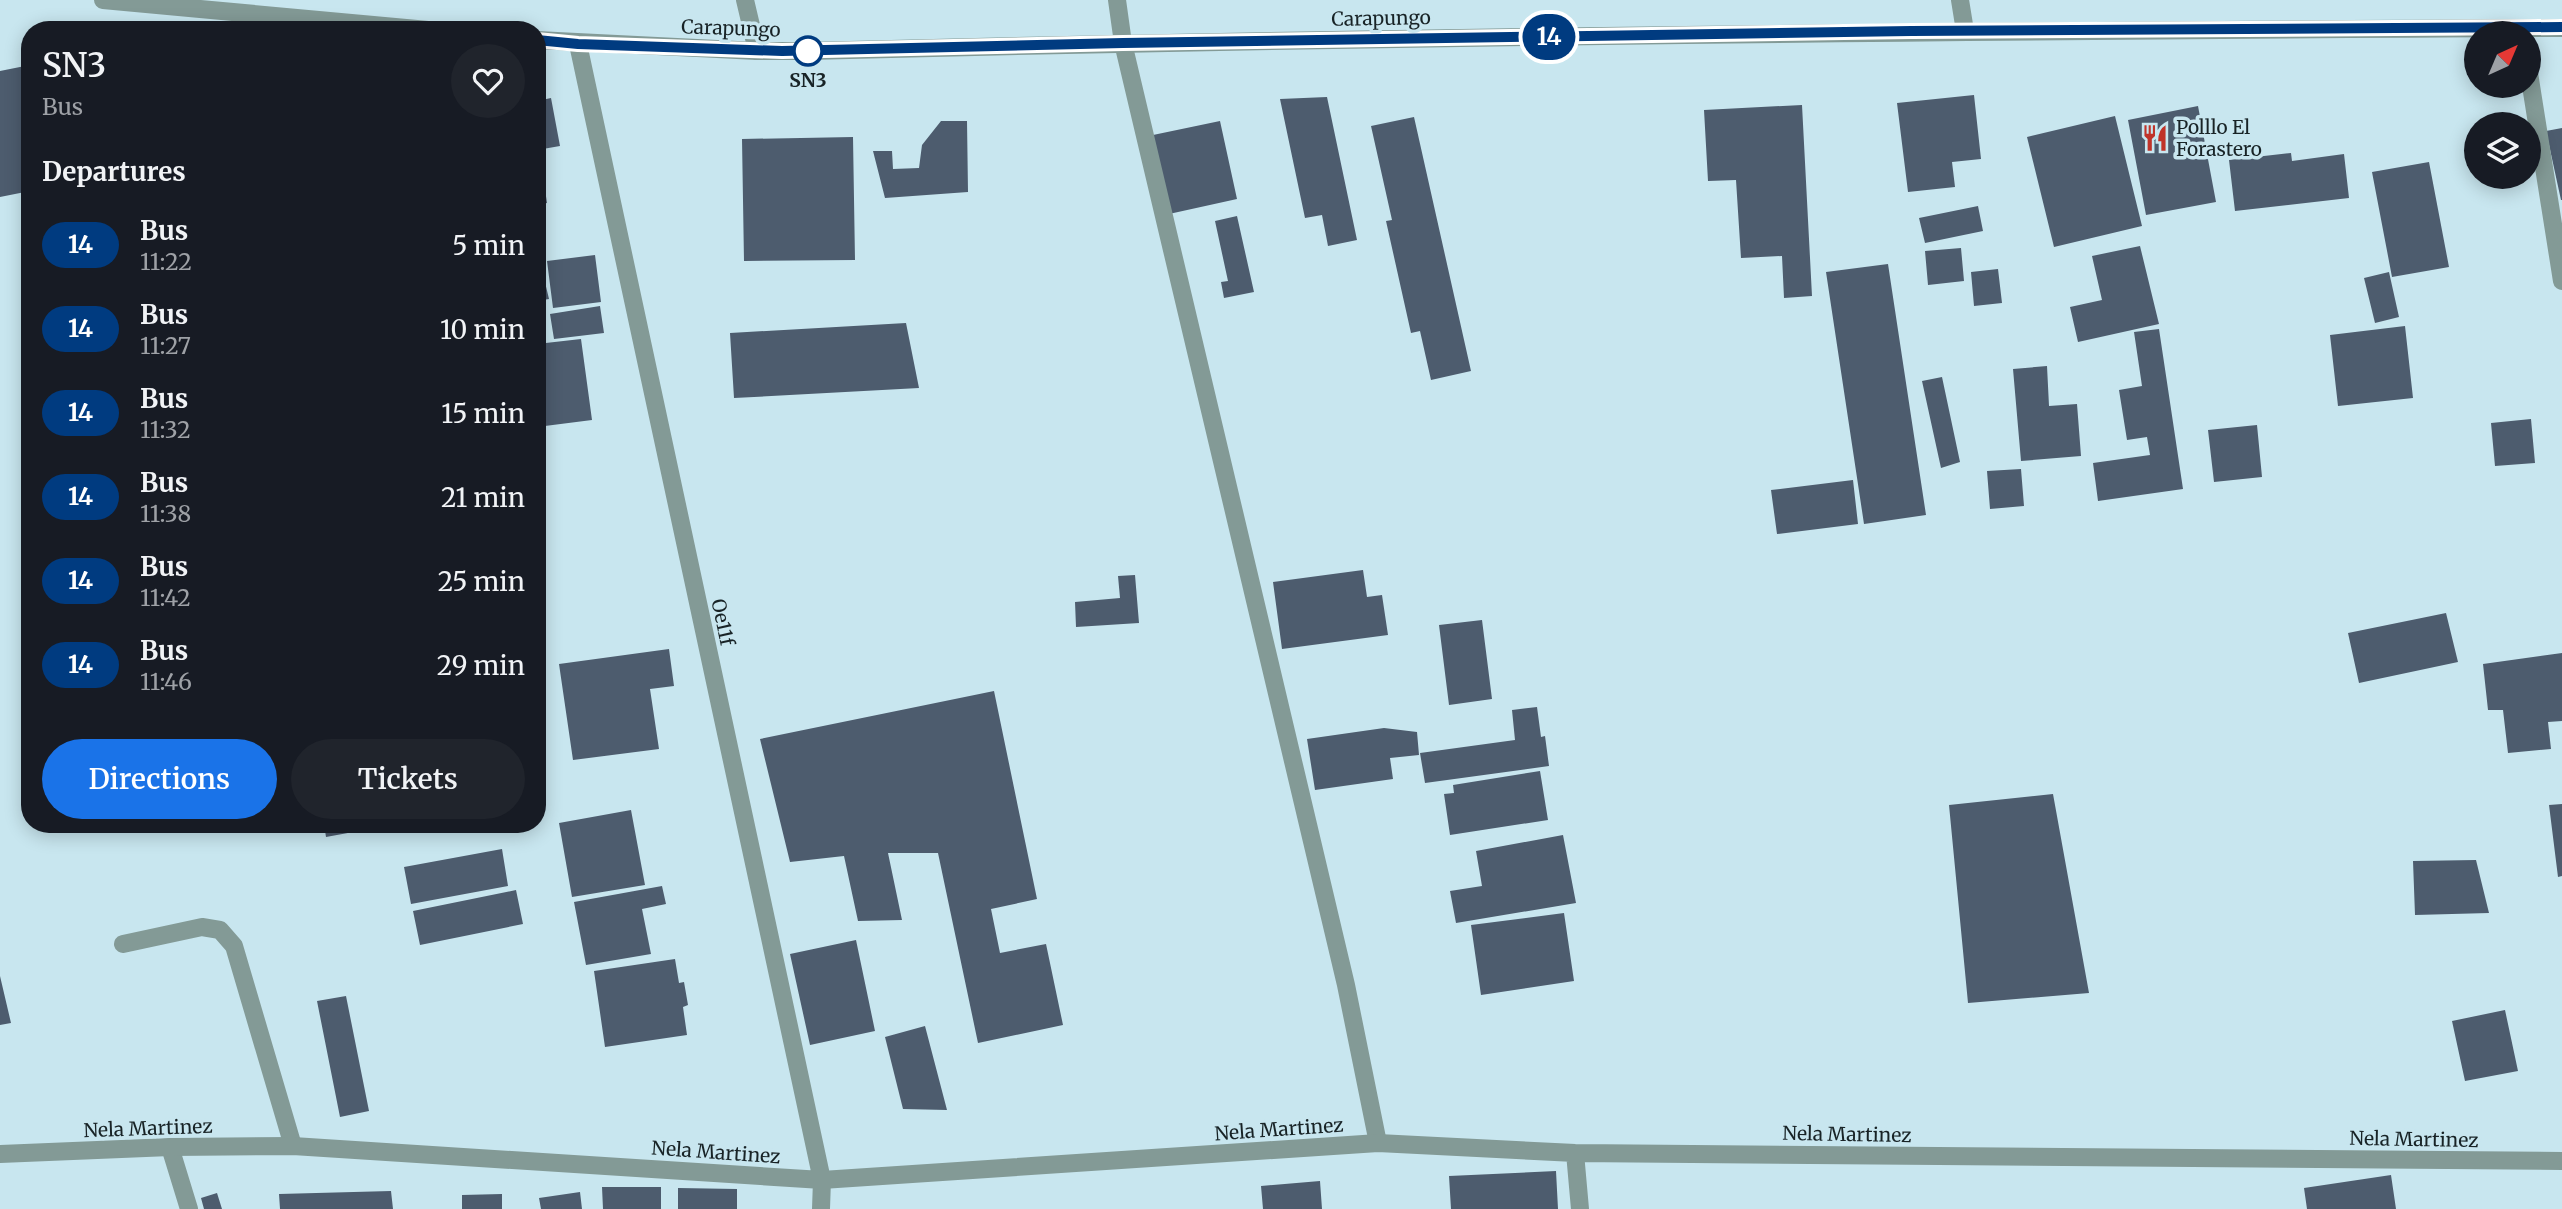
<!DOCTYPE html>
<html lang="en">
<head>
<meta charset="utf-8">
<style>
	:root { --surface:#171b24; --page:#20242c; --text:#f1f3f6; --muted:#9ea1a6; --accent:#1a73e8 }
	body { margin:0; font-family:Merriweather,serif; background:var(--page); color:var(--text); height:100vh; display:flex; flex-direction:column; font-size:26px; white-space:nowrap }
	* { box-sizing:border-box; margin:0 }
	p { font-size:23px; color:var(--muted) }
	.icon { flex:none; width:38px; height:38px; fill:none; stroke:currentColor; stroke-width:2; stroke-linecap:round; stroke-linejoin:round }
	.map { position:relative; flex:1; overflow:hidden }
	.sheet { position:absolute; left:21px; top:21px; width:525px; height:812px; display:flex; flex-direction:column; background:var(--surface); border-radius:28px; box-shadow:0 4px 18px #0003 }
	.sheet>* { flex:none }
	.badge { padding:0 14px; border-radius:23px; font-size:24px; line-height:46px }
	.needle { width:46px; rotate:44deg }
	.buttons { position:absolute; left:2464px; top:21px; display:grid; gap:14px }
	.buttons a { display:grid; place-items:center; width:77px; height:77px; border-radius:50%; background:var(--surface); box-shadow:0 4px 18px #0003; font-size:35px }
	.map>.badge { position:absolute; translate:-50% -50%; box-shadow:0 0 0 4px #fff }
	h2 { padding:0 21px; font-size:26px; line-height:63px }
	.round { display:grid; place-items:center; flex:none; width:74px; height:74px; border-radius:37px; background:var(--page) }
	.summary { display:flex; align-items:center; justify-content:space-between; height:119px; padding:0 21px }
	h1 { font-size:33px; font-weight:600; line-height:52px }
	.button { display:flex; gap:14px; margin-top:auto; padding:14px 21px }
	.button a { flex:1; height:80px; border-radius:42px; background:var(--accent); color:#fff; font-size:28px; font-weight:600; line-height:80px; text-align:center }
	.button a+a { background:var(--page); color:var(--text) }
	ul { padding:0; list-style:none }
	li { display:flex; align-items:center; gap:21px; height:84px; padding:0 21px }
	li div { flex:1 }
	li b { display:block; font-size:26px }
	li em { font-style:normal }
	li .badge { min-width:77px; font-weight:700; text-align:center }
	.map>svg:first-child { display:block }
</style>
</head>
<body>
<div class="map">
<svg width="2562" height="1209" viewBox="0 0 2562 1209">
	<rect width="100%" height="100%" fill="#c8e6ef"/>
	<!-- building -->
	<path fill="#4d5c6e" d="M30 65V191L0 197V71Z
		M1974 95 1981 159 1952 162 1955 187 1908 192 1897 103Z
		M1327 97 1357 240 1328 246 1322 215 1305 218 1280 99Z
		M551 98 560 146 537 150V101Z
		M1802 105 1812 296 1784 298 1782 256 1741 258 1736 180 1708 181 1704 110Z
		M2198 106 2216 202 2146 215 2128 120Z
		M2115 116 2142 226 2054 247 2027 137Z
		M1414 117 1471 371 1431 380 1420 331 1411 333 1386 221 1392 220 1371 126Z
		M941 121H967L968 192 885 198 873 151H892L893 169 919 168 922 145Z
		M1220 121 1237 199 1169 214 1153 135Z
		M2562 128V200H2561L2546 131Z
		M853 137 855 260 744 261 742 139Z
		M2291 153 2292 161 2344 154 2349 198 2235 211 2229 160Z
		M537 156H540L547 203 537 205Z
		M2429 162 2449 267 2392 277 2372 172Z
		M1978 206 1983 231 1925 243 1919 218Z
		M1237 216 1254 292 1224 298 1221 282 1228 281 1215 221Z
		M2140 246 2159 324 2078 342 2070 307 2102 300 2092 256Z
		M1961 248 1964 281 1928 285 1925 251Z
		M537 249 549 299 537 301Z
		M595 255 601 302 553 308 547 261Z
		M1888 264 1926 515 1864 524 1826 272Z
		M1998 269 2002 303 1974 306 1971 272Z
		M2389 272 2399 317 2375 323 2364 278Z
		M600 306 604 333 554 339 550 314Z
		M906 323 919 388 734 398 730 333Z
		M2405 326 2413 398 2338 406 2330 335Z
		M2159 329 2183 489 2098 501 2093 463 2150 455 2147 437 2127 440 2119 390 2142 386 2134 332Z
		M581 339 592 420 537 427V344Z
		M2047 366 2049 406 2077 404 2081 456 2021 461 2013 369Z
		M1942 377 1960 462 1941 468 1922 381Z
		M2531 419 2535 463 2495 466 2491 423Z
		M2257 425 2262 477 2214 482 2208 430Z
		M2021 469 2024 506 1990 509 1987 471Z
		M1853 480 1858 524 1777 534 1771 490Z
		M1363 570 1367 597 1382 595 1388 635 1282 649 1273 582Z
		M1135 575 1139 623 1076 627 1075 602 1120 598 1118 576Z
		M2446 613 2458 662 2359 683 2348 633Z
		M1482 620 1492 699 1449 705 1439 625Z
		M669 649 674 686 650 689 659 749 573 760 559 664Z
		M2562 653V721L2548 722 2551 749 2508 753 2503 710H2488L2483 664Z
		M994 691 1037 899 991 909 1000 953 1046 944 1063 1025 978 1043 938 853H888L902 920 858 921 844 856 790 862 760 739Z
		M1537 707 1541 737 1545 736 1549 766 1425 783 1420 753 1515 740 1512 710Z
		M1384 728 1417 732 1419 755 1390 758 1393 779 1315 790 1307 739Z
		M1540 771 1548 820 1450 835 1444 794 1454 793 1453 785Z
		M2053 794 2089 993 1968 1003 1949 805Z
		M2562 804V876L2558 877 2549 805Z
		M631 810 645 885 572 897 559 823Z
		M324 824H386V826L326 837Z
		M1563 835 1576 903 1456 923 1450 891 1482 886 1476 851Z
		M502 849 508 886 411 904 404 867Z
		M2476 860 2489 913 2415 915 2413 861Z
		M662 886 666 904 642 909 651 954 586 965 574 902Z
		M516 890 523 924 420 945 413 911Z
		M1564 913 1574 981 1481 995 1471 925Z
		M856 940 875 1031 810 1045 790 954Z
		M675 959 679 983 684 982 688 1005 683 1007 687 1035 605 1047 594 971Z
		M0 976 11 1023 0 1025Z
		M346 996 369 1111 340 1117 317 1001Z
		M2505 1010 2518 1071 2465 1081 2452 1021Z
		M925 1026 947 1110 903 1109 885 1037Z
		M1556 1171 1558 1209H1451L1449 1176Z
		M2391 1175 2396 1209H2307L2304 1188Z
		M1320 1181 1322 1209H1263L1261 1186Z
		M602 1187H661V1209H603Z
		M678 1188 737 1189V1209H678Z
		M391 1191 393 1209H280L279 1194Z
		M580 1192 582 1209H541L539 1198Z
		M217 1193 222 1209H204L201 1198Z
		M502 1194V1209H462V1195Z"/>
	<g fill="none" stroke-linecap="round" stroke-linejoin="round">
		<!-- service -->
		<path stroke="#839a96" stroke-width="18" d="M745 0 757 51
			M1123 43 1346 985 1378 1143
			M2529 73 2562 281
			M123 944 202 927 220 930 234 946 293 1146
			M170 1147 189 1209"/>
		<!-- minor -->
		<path stroke="#839a96" stroke-width="18" d="M1117 0 1123 43
			M1960 0 1965 31
			M578 44 822 1180 821 1209
			M1575 1153 1580 1209
			M0 1154 170 1147 293 1146 822 1180 1378 1143 1575 1153 2562 1161"/>
		<!-- tertiary -->
		<path stroke="#839a96" stroke-width="18" d="M103 0 428 30
			M537 40 757 51H808C1392 36 1977 31 2562 28"/>
	</g>
	<g fill="none" stroke-linecap="round" stroke-linejoin="round">
		<defs>
			<path id="line" d="M537 40 578 44 782 51 1123 43 1911 31 2562 27"/>
		</defs>
		<!-- line casing -->
		<use href="#line" stroke="#fff" stroke-width="16"/>
		<!-- line -->
		<use href="#line" stroke="#003b80" stroke-width="10"/>
	</g>
	<!-- icons -->
	<defs>
		<symbol id="restaurant-bare" viewBox="-9 -9 18 18"><path d="M-5-6h1v4h1v-4h1v4h1v-4h1v5L-1.5 .5V6h-2V.5L-5-1ZM5-6V6H3V1.5H1.5Q1.5-4 5-6Z" fill="#c03329" stroke="#c8e6ef" stroke-width="2.5" paint-order="stroke"/></symbol>
	</defs>
	<g fill-rule="evenodd">
		<use href="#restaurant-bare" x="2136" y="119" width="38" height="38"/>
	</g>
	<!-- markers -->
	<circle fill="#fff" stroke="#003b80" stroke-width="3.5" cx="808" cy="51" r="14"/>
	<g text-anchor="middle" dominant-baseline="central" stroke-width="7" stroke-linejoin="round" paint-order="stroke">
		<!-- street labels -->
		<g font-size="19" fill="#182326" stroke="#c8e6ef">
			<text transform="translate(1381 18) rotate(-1)">Carapungo</text>
			<text transform="translate(731 28) rotate(2)">Carapungo</text>
			<text transform="translate(723 622) rotate(78)">Oe11f</text>
			<text transform="translate(148 1128) rotate(-2)">Nela Martinez</text>
			<text transform="translate(1279 1129) rotate(-4)">Nela Martinez</text>
			<text transform="translate(1847 1134) rotate(1)">Nela Martinez</text>
			<text transform="translate(2414 1139) rotate(1)">Nela Martinez</text>
			<text transform="translate(716 1152) rotate(4)">Nela Martinez</text>
		</g>
		<!-- stop labels -->
		<g font-size="19" font-weight="bold" fill="#182326" stroke="#c8e6ef">
			<text x="808" y="80">SN3</text>
		</g>
		<!-- poi labels -->
		<g font-size="19" fill="#182326" stroke="#c8e6ef" text-anchor="start">
			<text x="2176" y="127">Polllo El<tspan x="2176" dy="22">Forastero</tspan></text>
		</g>
	</g>
</svg>
<div class="buttons">
<a><svg class="needle" viewBox="-14 -14 28 28"><path d="M0-13l5 13h-10z" fill="#e53935"/><path d="M0 13l5-13h-10z" fill="#9ea1a6"/></svg></a>
<a><svg class="icon" aria-label="layers" viewBox="0 0 24 24"><path d="M12 4l9 5-9 5-9-5zM3 14l9 5 9-5"/></svg></a>
</div>
<b class="badge" style="left:1549px;top:37px;background:#003b80;color:#fff">14</b>
<section class="sheet">
<div class="summary"><div><h1>SN3</h1><p>Bus</p></div><a class="round"><svg class="icon" aria-label="heart" viewBox="0 0 24 24"><path d="M12 20l-8-8c-3-5 5-10 8-4 3-6 11-1 8 4z"/></svg></a></div>
<h2>Departures</h2>
<ul>
<li><span class="badge" style="background:#003b80;color:#fff">14</span><div><b>Bus</b><p>11:22</p></div><em>5 min</em></li>
<li><span class="badge" style="background:#003b80;color:#fff">14</span><div><b>Bus</b><p>11:27</p></div><em>10 min</em></li>
<li><span class="badge" style="background:#003b80;color:#fff">14</span><div><b>Bus</b><p>11:32</p></div><em>15 min</em></li>
<li><span class="badge" style="background:#003b80;color:#fff">14</span><div><b>Bus</b><p>11:38</p></div><em>21 min</em></li>
<li><span class="badge" style="background:#003b80;color:#fff">14</span><div><b>Bus</b><p>11:42</p></div><em>25 min</em></li>
<li><span class="badge" style="background:#003b80;color:#fff">14</span><div><b>Bus</b><p>11:46</p></div><em>29 min</em></li>
</ul>
<div class="button"><a>Directions</a><a>Tickets</a></div>
</section>
</div>
</body>
</html>
